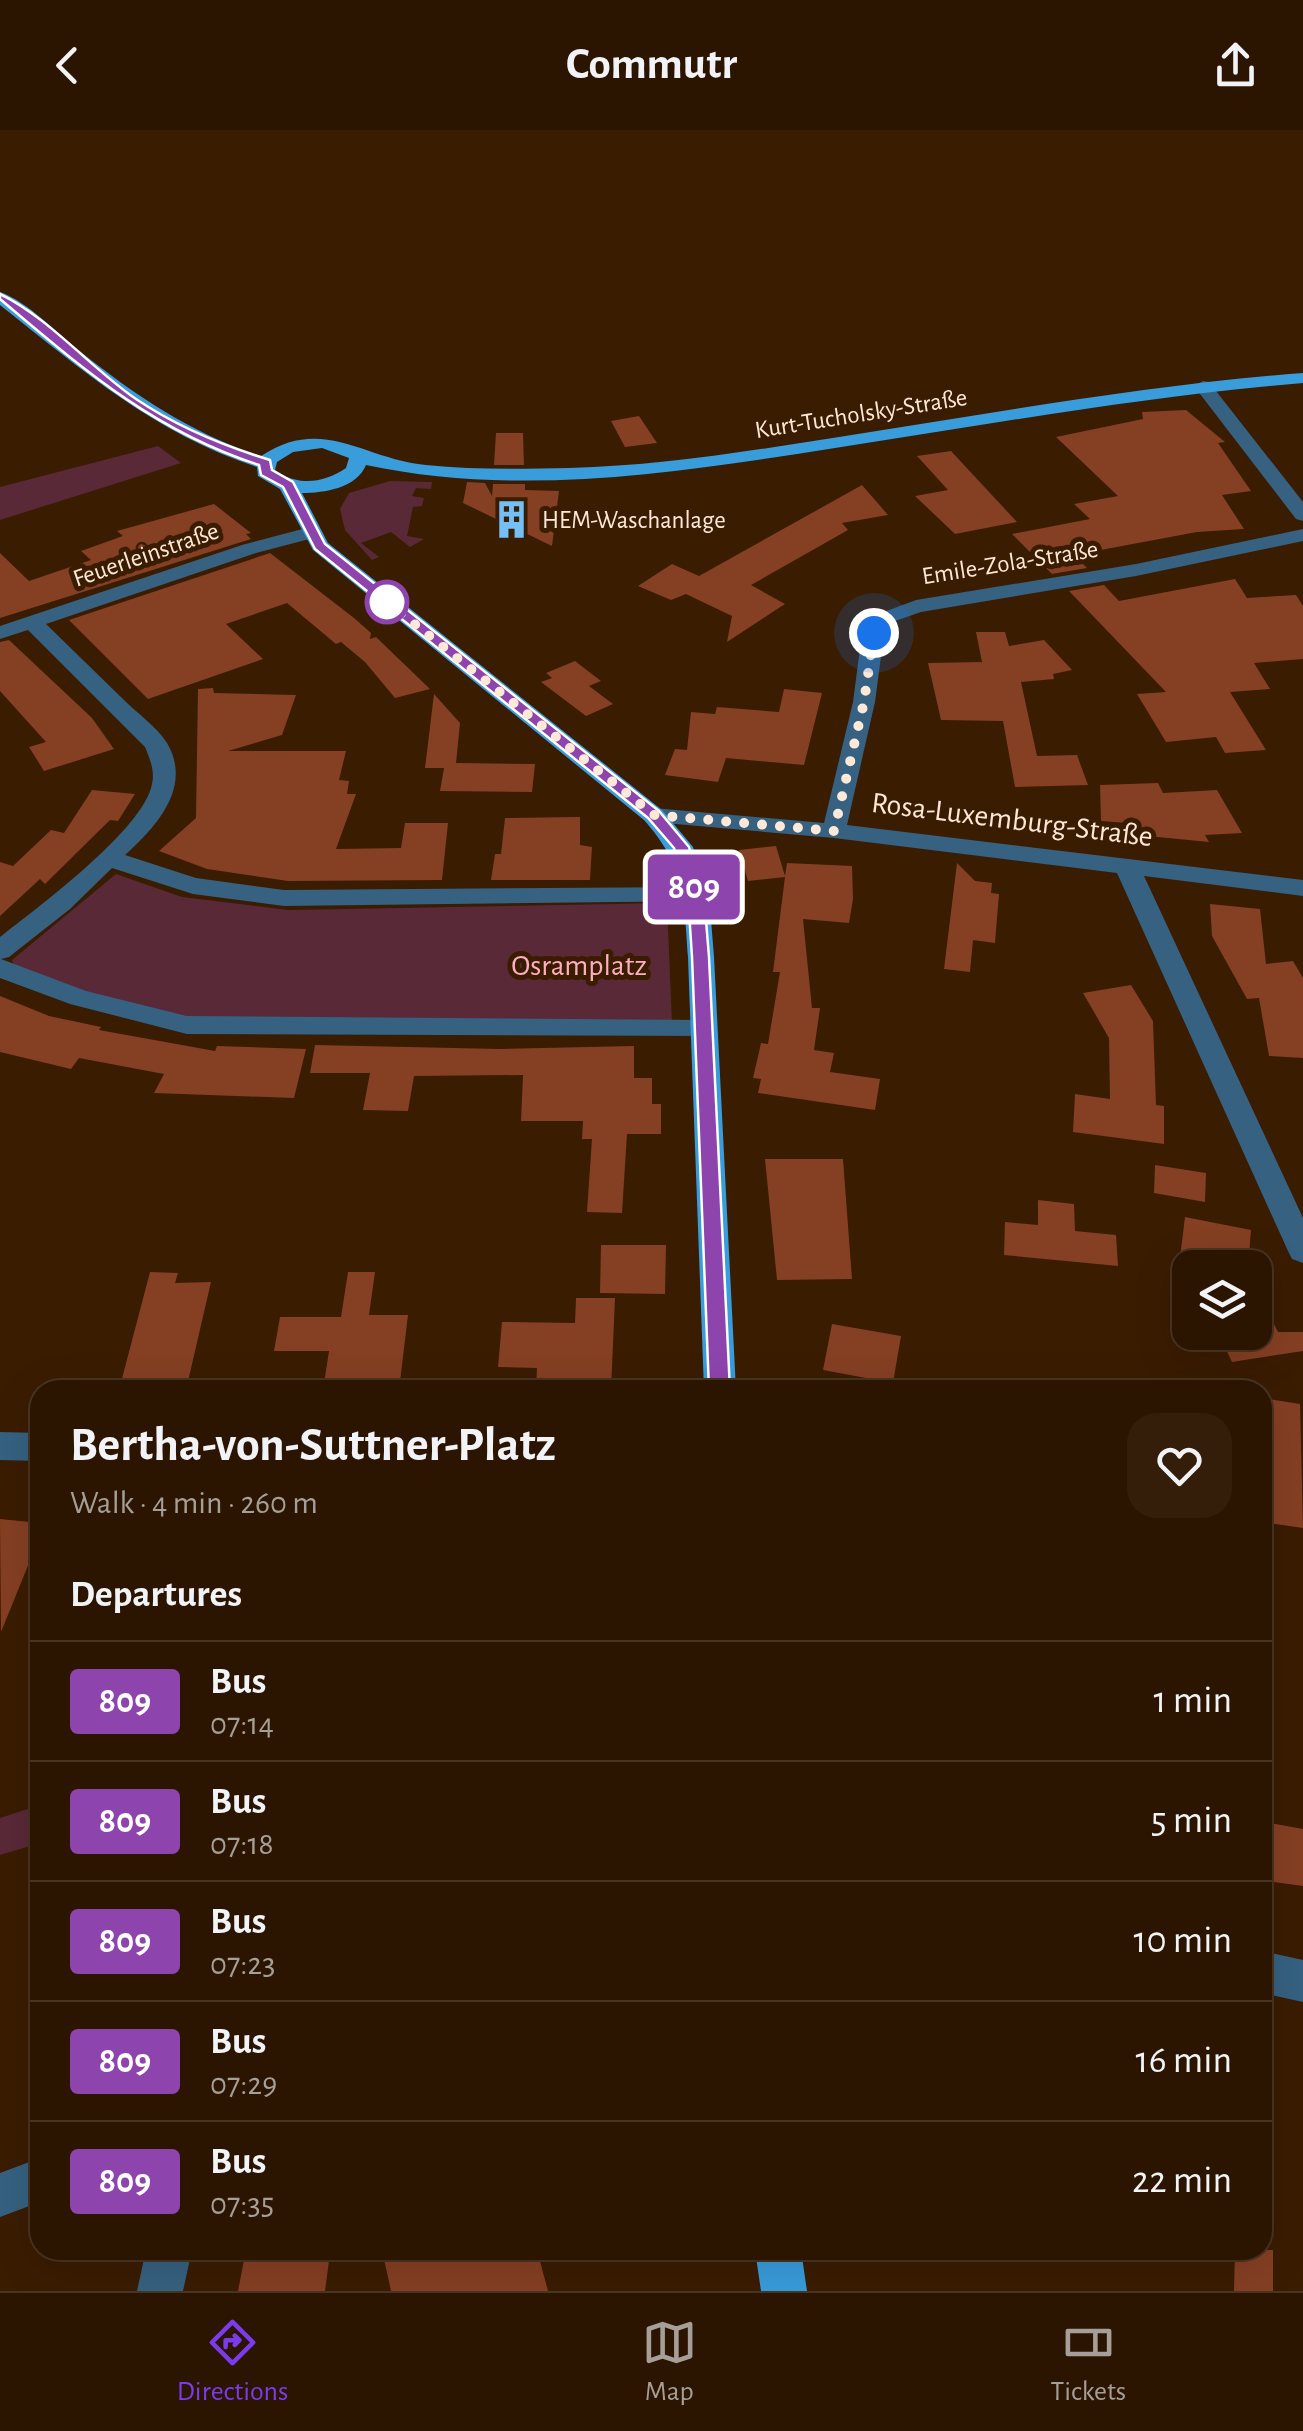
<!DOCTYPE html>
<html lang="en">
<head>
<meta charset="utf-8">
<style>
	:root { --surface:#2c1500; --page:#341e0a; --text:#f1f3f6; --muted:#a69f99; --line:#483422; --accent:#7c3aed }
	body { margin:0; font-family:"Alegreya Sans",sans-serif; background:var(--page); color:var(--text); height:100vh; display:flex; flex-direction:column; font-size:38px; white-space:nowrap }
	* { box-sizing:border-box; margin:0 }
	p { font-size:32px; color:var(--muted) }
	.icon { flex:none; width:55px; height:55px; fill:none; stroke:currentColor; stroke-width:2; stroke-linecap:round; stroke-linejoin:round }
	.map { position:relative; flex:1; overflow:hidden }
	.drawer { position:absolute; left:30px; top:1250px; width:1242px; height:880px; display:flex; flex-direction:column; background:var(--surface); border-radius:30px; box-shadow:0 10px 40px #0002,0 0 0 2px var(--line) }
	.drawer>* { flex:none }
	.badge { padding:0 20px; border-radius:8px; font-size:35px; line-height:65px }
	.fabs { position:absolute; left:1172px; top:1120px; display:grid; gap:20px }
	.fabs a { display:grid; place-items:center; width:100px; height:100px; border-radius:20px; background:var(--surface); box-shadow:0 10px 40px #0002,0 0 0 2px var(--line); font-size:50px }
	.you { position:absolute; width:50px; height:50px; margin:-25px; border:8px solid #fff; border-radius:50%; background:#1a73e8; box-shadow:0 0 0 15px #1a73e833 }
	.map>.badge { position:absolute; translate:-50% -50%; box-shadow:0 0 0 5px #fff }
	h2 { padding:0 40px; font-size:38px; line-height:90px }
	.round { display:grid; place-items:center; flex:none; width:105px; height:105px; border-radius:30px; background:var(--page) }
	.headline { display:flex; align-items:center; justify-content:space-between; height:170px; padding:0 40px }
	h1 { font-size:48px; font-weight:600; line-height:75px }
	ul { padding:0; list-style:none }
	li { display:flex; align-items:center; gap:30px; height:120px; padding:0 40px; border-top:2px solid var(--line) }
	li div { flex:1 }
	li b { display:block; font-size:38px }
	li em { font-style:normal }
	li .badge { min-width:110px; font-weight:700; text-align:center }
	header { display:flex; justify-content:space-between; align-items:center; height:130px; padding:0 40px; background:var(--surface); font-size:45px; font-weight:600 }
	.dock { display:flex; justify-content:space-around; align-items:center; height:140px; border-top:2px solid var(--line); background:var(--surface); font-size:28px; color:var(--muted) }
	.dock a { display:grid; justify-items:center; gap:5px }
	.dock .active { color:var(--accent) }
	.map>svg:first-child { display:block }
</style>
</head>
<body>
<header><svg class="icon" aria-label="back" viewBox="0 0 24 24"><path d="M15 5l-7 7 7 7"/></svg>Commutr<svg class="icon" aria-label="share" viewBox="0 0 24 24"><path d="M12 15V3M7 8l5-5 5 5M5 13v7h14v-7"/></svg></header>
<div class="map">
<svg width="1303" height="2161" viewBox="0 0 1303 2161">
	<rect width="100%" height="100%" fill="#3a1c00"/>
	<!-- green -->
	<path fill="#592938" d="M158 316 181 333 0 390V357Z
		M390 351 432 352 431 359 416 358 412 366 424 368 422 376 413 377 407 406 424 409 410 417 391 402 361 413 379 427 372 430 345 400 340 379 349 363Z
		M116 744 182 767 288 780 667 773 672 893 192 887 91 866 15 838 12 830Z
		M40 1675V1713L0 1725V1688Z"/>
	<!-- building -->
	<path fill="#853f23" d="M1186 280 1225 312 1218 313 1251 361 1222 365 1244 399 1197 402 1074 425 1087 438 1052 444 1012 404 1090 389 1074 374 1118 366 1056 307 1143 289 1142 282Z
		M639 286 657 313 625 317 611 291Z
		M496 303H523L524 335H494Z
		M951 321 1017 392 955 404 915 366 948 360 917 326Z
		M467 352 485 353 492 366 493 354H525V360L559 361 552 416 463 373Z
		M862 355 888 385 842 393 848 400 751 455 785 474 727 512 732 486 686 464 671 470 638 456 672 434 699 446Z
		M214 374 251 403 246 404 251 409 0 488V423L29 451 91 430 81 421 123 406 117 401Z
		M270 423 354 488 371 503 370 509 376 507 430 559 395 568 365 532 341 512 336 514 287 473 226 494 263 529 148 569 69 490Z
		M1235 449 1247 468 1296 465 1303 476V529L1254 533 1270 559 1230 562 1266 620 1225 623 1216 607 1166 612 1137 564 1166 562 1069 461 1104 455 1119 471Z
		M976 502H1005L1009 516 1044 510 1072 540 1053 544 1054 549 1021 552 1037 626 1077 625 1088 655 1015 657 1003 591 941 590 928 533 982 532Z
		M9 510 92 588 114 619 44 641 29 617 46 612 0 561V512Z
		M575 531 601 551 589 556 613 574 586 586 541 552 552 548 546 543Z
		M213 558 214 563 296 565 282 605 228 621H346L339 650 349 651 347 664H356L336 719 401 718 405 693H448L442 750 288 751 207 739 159 721 196 688 198 559Z
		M784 559 822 563 804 635 726 628 718 652 665 645 675 619 687 620 691 582 715 584 717 577 779 582Z
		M434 564 460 593 456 633 535 634 532 662 440 661 444 638H425Z
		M1158 653 1163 663 1217 660 1242 703 1205 705 1209 712 1127 704 1126 693 1101 691 1100 655Z
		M92 660 135 664 118 691 110 690 45 754 40 749 0 786V732L13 736 51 700 64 703Z
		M580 687V715L592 717 590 750H491L495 724H501L505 688Z
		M776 716 785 746 787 733 852 736 853 769 849 793 803 789 812 878H820L814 920 834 923 830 942 880 949 875 980 758 963 761 949 753 948 761 913 768 914 780 842H773L785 747 748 751 739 720Z
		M957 733 975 751 992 753 991 763 999 764 995 813 973 810 970 842 944 839Z
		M1210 774 1260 779 1266 834 1293 831 1303 848V928L1269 926 1259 868 1247 869 1212 806Z
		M1131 855 1153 891 1156 975 1164 976V1014L1073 1002 1075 964 1110 969 1109 908 1083 863Z
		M0 866 49 886 101 897 99 900 215 921 217 916 306 919 294 968 154 963 164 944 79 928 71 939 0 922Z
		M315 915 500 919 634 916V948H652V974H661V1004H627L622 1083 587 1082 592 1009H582L583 991H521L523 945 414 946 408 981 363 980 370 943H310Z
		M765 1029H843L852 1149 777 1150Z
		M1155 1035 1206 1043 1205 1072 1154 1063Z
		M1038 1070 1074 1074 1075 1101 1116 1105 1118 1136 1004 1125 1005 1092 1038 1095Z
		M1185 1087 1251 1100 1248 1138H1225L1180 1128Z
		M601 1115H666L665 1164 600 1163Z
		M150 1142 178 1143 175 1153 211 1152 186 1260H119Z
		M348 1142H375L369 1185H408L399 1260H323L329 1221H274L280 1187H341Z
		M1255 1158 1278 1202H1303V1221L1232 1232 1218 1202H1255Z
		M576 1168H615L611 1260H536L537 1238 498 1237 502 1192 575 1193Z
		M832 1194 901 1206 893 1253 823 1240Z
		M1262 1268 1300 1274 1303 1398 1262 1392Z
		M0 1389 40 1393V1406L1 1502Z
		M1270 1693 1303 1699V1756L1274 1752Z
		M382 2120H537L548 2161H391Z
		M1235 2120H1273V2161H1234Z
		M245 2125 329 2131 325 2161H238Z"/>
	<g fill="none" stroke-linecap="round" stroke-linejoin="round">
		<!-- minor -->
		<path fill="#366180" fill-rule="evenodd" d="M1203 251 1209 252 1303 372V391L1296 389 1197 260 1194 256Z
			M310 397 320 403 317 407 256 423 46 494C72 519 98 545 124 570 137 583 157 597 167 613 193 657 156 697 125 725L196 748 284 760 696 757 709 765 705 771 284 776 193 764 112 738 70 779 9 827 1 829 86 861 187 886 703 890 713 892 717 899 713 906 187 904 70 874 0 848V807C37 778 144 699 152 654 155 641 150 629 145 617L28 500 0 509V496L242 415Z
			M1303 399V411L1136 446 921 482 895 491 884 504 875 572 847 695 1303 750V766L1144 746 1303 1088V1133L1292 1129 1288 1121 1117 743 834 708 653 692 641 685 653 678 824 693 853 572 862 503 881 483 916 470 1136 434Z
			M0 1302 40 1303V1331L0 1330Z
			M1262 1821 1303 1830V1872L1262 1863Z
			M40 2028V2072L0 2087V2043Z
			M146 2120H192L183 2161H137Z"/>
		<!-- major -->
		<path fill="#399cdb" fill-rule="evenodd" d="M0 162C28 172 57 203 81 222 137 267 193 304 261 326 323 285 363 329 426 335 472 340 523 339 569 338 660 336 749 321 839 307 993 283 1147 255 1303 243V253C1146 266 991 294 835 318 681 342 521 368 366 335 357 358 324 363 302 363L328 413 662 680 693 717 709 765 714 827 736 1260H704L688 827C684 768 685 736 644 690L313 420 280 359 258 346 257 337C156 304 83 241 0 175ZM322 318 349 328 346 338C324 353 298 357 275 340L277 332 293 322Z
			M755 2120H801L807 2161H761Z"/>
	</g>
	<!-- line -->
	<path fill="#8e44ad" stroke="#fff" stroke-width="2.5" d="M0 164C48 187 91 238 136 269 176 296 224 316 270 330L272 340 293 352 325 414 659 681 689 717 704 766 709 827 730 1260 727 1266H712L709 1260 692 827 688 766 674 718 648 688 315 419 283 357 261 345 259 335C153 301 82 238 0 169Z"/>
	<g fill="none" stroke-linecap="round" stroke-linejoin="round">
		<!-- walk -->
		<path stroke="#fee9d9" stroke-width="10" stroke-dasharray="0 18" d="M387 472 654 685 834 701 864 572 874 503"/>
	</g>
	<!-- icons -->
	<defs>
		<symbol id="building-bare" viewBox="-9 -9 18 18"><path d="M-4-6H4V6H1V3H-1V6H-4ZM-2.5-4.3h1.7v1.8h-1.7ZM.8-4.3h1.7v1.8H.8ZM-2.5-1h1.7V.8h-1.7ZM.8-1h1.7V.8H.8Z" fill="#74c0f6" stroke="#3a1c00" stroke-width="2.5" paint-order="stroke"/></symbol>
	</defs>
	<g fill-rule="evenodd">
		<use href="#building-bare" x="484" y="362" width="55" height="55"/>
	</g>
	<!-- markers -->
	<circle fill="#fff" stroke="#8e44ad" stroke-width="5" cx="387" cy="472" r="20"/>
	<g text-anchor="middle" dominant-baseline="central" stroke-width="10" stroke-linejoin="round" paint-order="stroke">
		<!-- far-street labels -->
		<g font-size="25" fill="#fee9d9" stroke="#3a1c00">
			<text transform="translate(861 284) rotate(-9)">Kurt-Tucholsky-Straße</text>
			<text transform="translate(146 425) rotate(-19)">Feuerleinstraße</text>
			<text transform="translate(1010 433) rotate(-9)">Emile-Zola-Straße</text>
		</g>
		<!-- far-poi labels -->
		<g font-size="25" fill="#fee9d9" stroke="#3a1c00" text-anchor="start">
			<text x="542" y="390">HEM-Waschanlage</text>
		</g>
		<!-- street labels -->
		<g font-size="30" fill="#fee9d9" stroke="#3a1c00">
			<text transform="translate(1012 690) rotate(7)">Rosa-Luxemburg-Straße</text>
		</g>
		<!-- park labels -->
		<g font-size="30" fill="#feadc4" stroke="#3a1c00">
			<text x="579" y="836">Osramplatz</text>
		</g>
	</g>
</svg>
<div class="fabs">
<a><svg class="icon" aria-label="layers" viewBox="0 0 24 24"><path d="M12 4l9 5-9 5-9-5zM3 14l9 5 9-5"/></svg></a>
</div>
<div class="you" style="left:874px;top:503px"></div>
<b class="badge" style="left:694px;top:757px;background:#8e44ad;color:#fff">809</b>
<section class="drawer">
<div class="headline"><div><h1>Bertha-von-Suttner-Platz</h1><p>Walk · 4 min · 260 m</p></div><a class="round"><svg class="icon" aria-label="heart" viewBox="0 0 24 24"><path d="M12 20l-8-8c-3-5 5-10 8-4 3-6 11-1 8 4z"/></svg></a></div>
<h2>Departures</h2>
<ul>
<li><span class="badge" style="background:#8e44ad;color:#fff">809</span><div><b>Bus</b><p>07:14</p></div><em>1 min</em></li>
<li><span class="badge" style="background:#8e44ad;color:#fff">809</span><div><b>Bus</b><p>07:18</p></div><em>5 min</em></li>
<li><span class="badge" style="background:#8e44ad;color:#fff">809</span><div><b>Bus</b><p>07:23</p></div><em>10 min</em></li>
<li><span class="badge" style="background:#8e44ad;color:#fff">809</span><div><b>Bus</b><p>07:29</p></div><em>16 min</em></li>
<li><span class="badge" style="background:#8e44ad;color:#fff">809</span><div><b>Bus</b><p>07:35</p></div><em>22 min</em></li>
</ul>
</section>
</div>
<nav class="dock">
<a class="active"><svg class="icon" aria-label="directions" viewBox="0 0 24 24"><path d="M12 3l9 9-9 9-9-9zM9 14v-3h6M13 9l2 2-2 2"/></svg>Directions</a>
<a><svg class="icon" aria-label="map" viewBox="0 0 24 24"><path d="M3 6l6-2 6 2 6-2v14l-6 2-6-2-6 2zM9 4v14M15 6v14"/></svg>Map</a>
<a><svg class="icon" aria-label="tickets" viewBox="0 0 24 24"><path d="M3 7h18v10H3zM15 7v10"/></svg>Tickets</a>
</nav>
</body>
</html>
